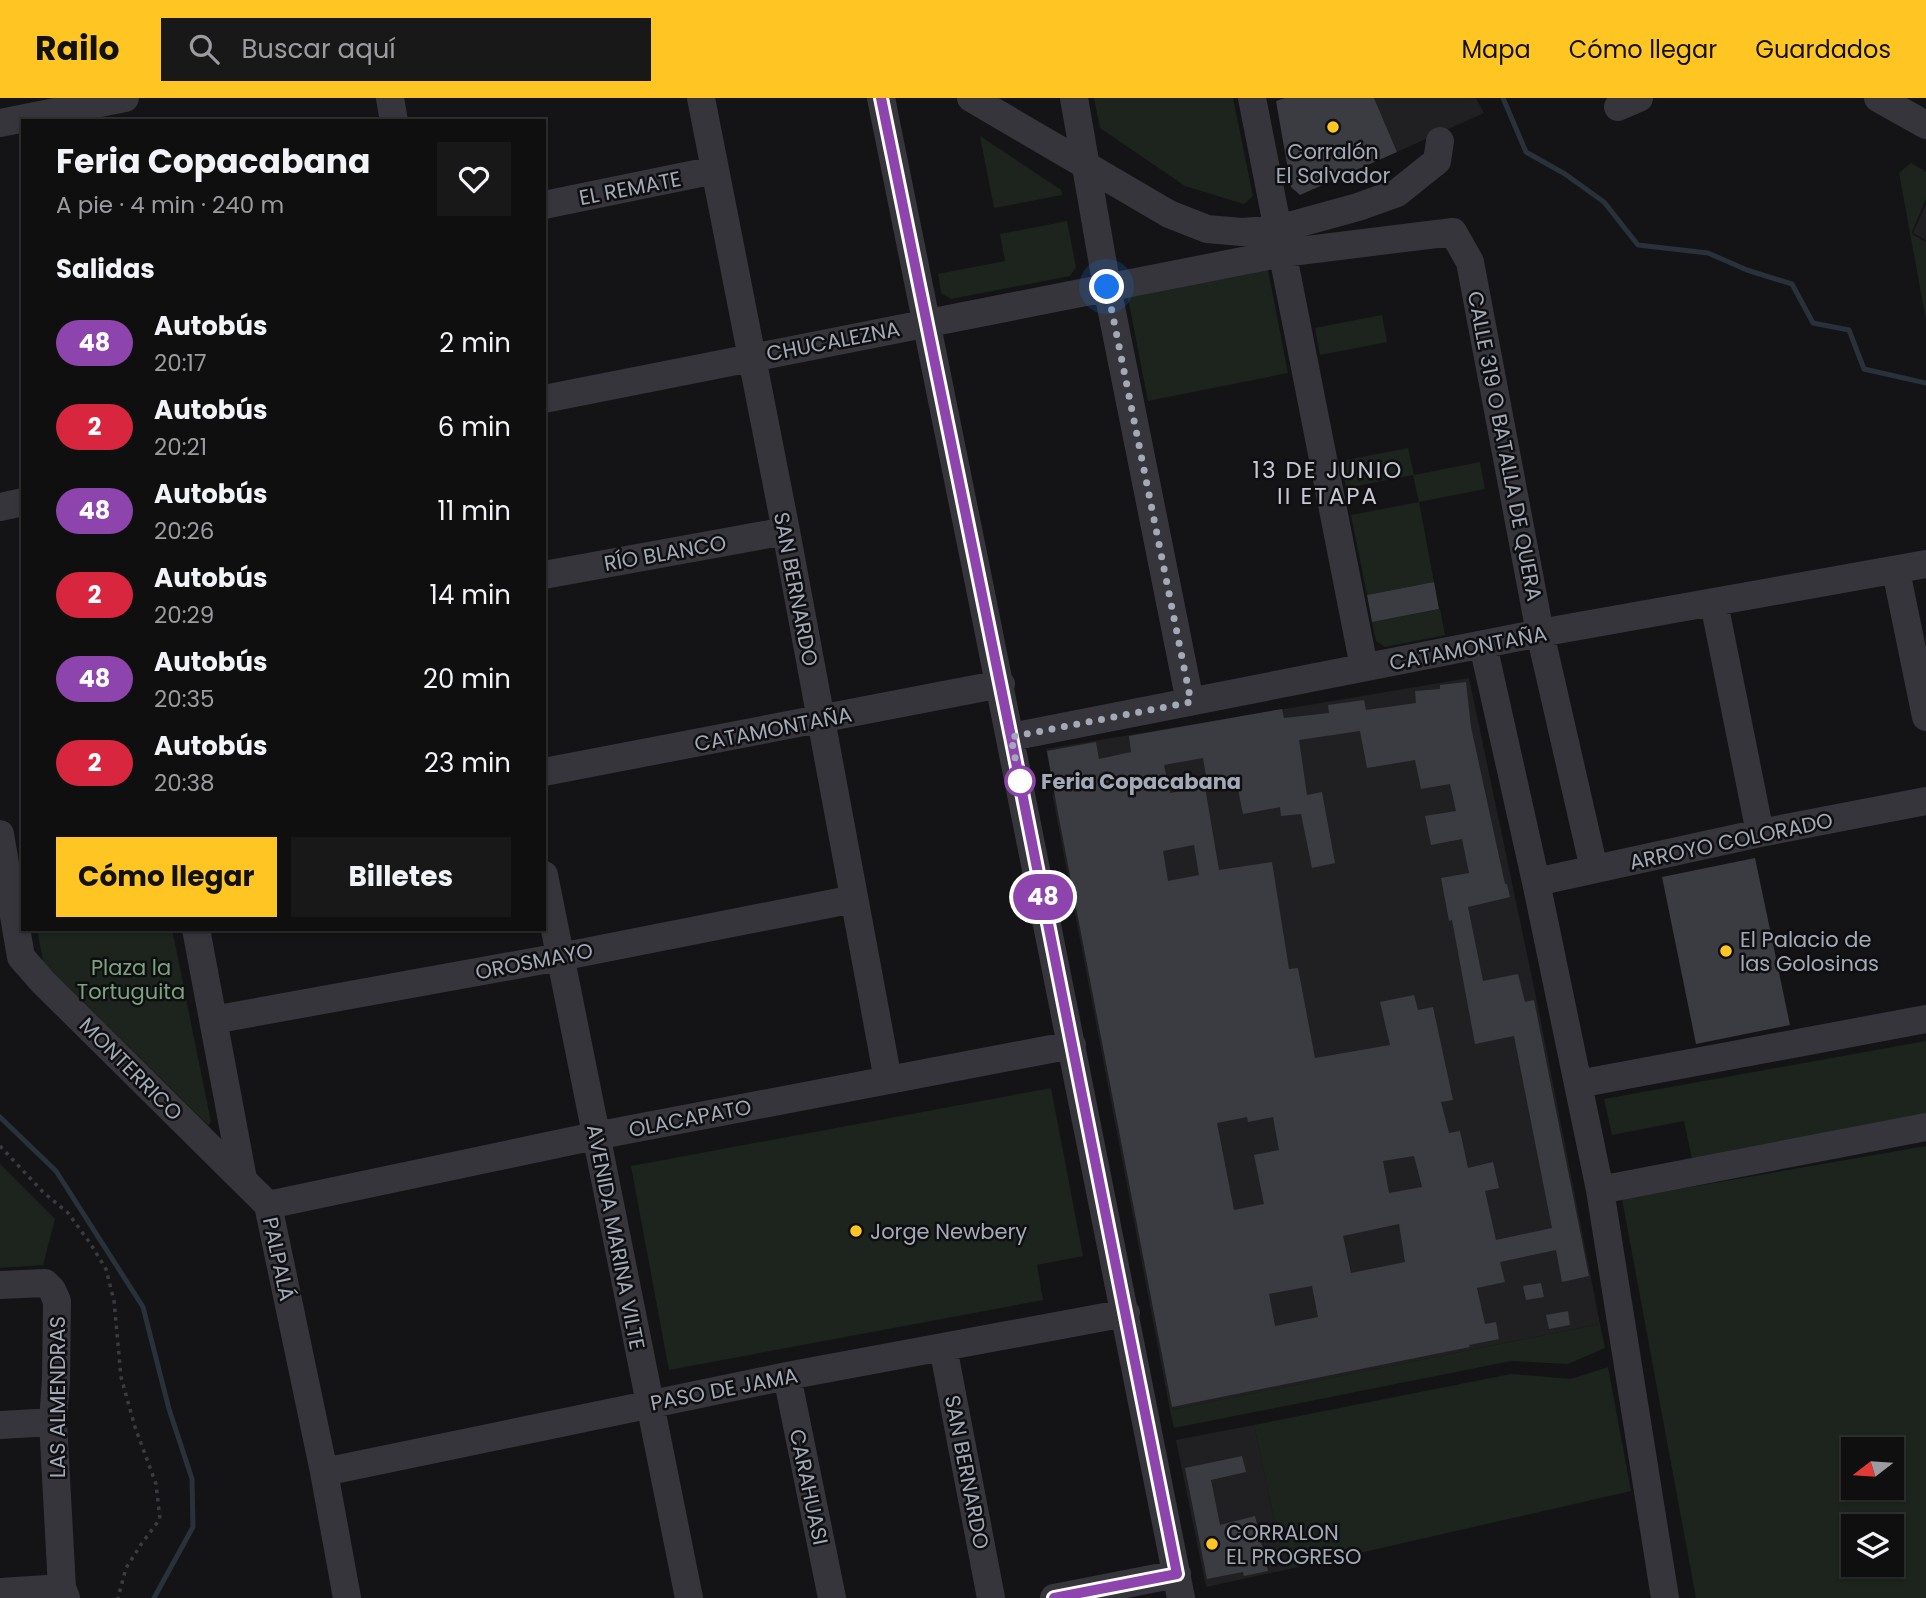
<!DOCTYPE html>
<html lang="es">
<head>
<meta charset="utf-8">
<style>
	:root { --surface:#0f0f10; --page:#181819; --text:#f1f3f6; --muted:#9b9c9f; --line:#2f2f30; --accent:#ffc623 }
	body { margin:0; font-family:Poppins,sans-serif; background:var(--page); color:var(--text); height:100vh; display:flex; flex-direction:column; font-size:26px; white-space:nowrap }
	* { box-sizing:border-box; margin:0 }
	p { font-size:23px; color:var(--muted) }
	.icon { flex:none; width:38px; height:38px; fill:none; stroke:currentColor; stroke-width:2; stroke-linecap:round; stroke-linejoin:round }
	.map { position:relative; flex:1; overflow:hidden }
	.sheet { position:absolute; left:21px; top:21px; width:525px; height:812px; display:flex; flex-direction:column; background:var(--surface); border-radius:0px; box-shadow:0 2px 5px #0004,0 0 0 2px var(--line) }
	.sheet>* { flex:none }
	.badge { padding:0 14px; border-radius:23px; font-size:24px; line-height:46px }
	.needle { width:46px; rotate:253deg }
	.controls { position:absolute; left:1841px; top:1339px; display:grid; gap:14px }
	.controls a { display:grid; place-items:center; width:63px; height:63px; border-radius:0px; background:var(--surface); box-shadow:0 2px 5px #0004,0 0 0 2px var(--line); font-size:35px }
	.you { position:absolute; width:35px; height:35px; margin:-18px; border:5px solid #fff; border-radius:50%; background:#1a73e8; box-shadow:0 0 0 10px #1a73e833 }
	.map>.badge { position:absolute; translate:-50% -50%; box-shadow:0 0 0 4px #fff }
	h2 { padding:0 35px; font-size:26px; line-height:63px }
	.round { display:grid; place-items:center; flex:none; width:74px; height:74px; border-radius:0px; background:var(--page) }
	.overview { display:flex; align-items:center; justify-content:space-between; height:119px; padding:0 35px }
	h1 { font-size:33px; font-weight:700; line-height:52px }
	.button { display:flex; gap:14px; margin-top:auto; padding:14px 35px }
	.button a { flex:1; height:80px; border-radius:0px; background:var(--accent); color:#111; font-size:28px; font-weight:700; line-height:80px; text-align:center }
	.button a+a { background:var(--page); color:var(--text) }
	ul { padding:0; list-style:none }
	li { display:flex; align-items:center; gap:21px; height:84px; padding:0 35px }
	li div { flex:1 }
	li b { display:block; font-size:26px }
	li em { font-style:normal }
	li .badge { min-width:77px; font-weight:700; text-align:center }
	header { display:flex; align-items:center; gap:42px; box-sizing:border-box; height:98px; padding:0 35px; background:var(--accent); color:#111 }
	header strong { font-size:33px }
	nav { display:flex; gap:38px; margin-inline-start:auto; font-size:24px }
	.search { width:490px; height:63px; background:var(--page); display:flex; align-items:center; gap:18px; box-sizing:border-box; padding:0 24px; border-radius:0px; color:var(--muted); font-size:26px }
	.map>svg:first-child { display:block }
</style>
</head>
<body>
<header>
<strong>Railo</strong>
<div class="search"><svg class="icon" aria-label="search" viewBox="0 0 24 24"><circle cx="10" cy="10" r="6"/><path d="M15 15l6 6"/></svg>Buscar aquí</div>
<nav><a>Mapa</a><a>Cómo llegar</a><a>Guardados</a></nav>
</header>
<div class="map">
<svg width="1926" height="1500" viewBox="0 0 1926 1500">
	<rect width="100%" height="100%" fill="#141416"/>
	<!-- built -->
	<path fill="#202023" d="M1374 0H1476L1484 15 1397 54Z
		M1926 106V142L1913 135Z
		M1469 580 1536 899 1600 1226 1170 1312 1053 700 1054 693 1046 651Z
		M1254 1327 1285 1472 1206 1489 1176 1342Z"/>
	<!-- green -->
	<path fill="#1c241d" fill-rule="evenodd" d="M1094 0H1233L1253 98 1244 106 1185 88 1100 30Z
		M980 38 1061 92 1062 97 994 110Z
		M1911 65 1926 74V101L1912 134 1913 137 1926 144V222L1899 75Z
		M1067 123 1076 169 1070 178 951 201 941 195 938 176 1005 163 1000 136Z
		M1268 172 1288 275 1148 303 1128 200Z
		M1382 217 1387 244 1320 257 1315 230Z
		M1408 350 1414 377 1480 364 1485 391 1419 404 1434 484 1367 497 1351 417 1419 404 1413 377 1346 390 1341 363Z
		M1440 511 1445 537 1385 549 1376 543 1372 524Z
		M37 831H172L211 1024 208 1027 47 868 43 863Z
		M1926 943V1019L1692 1061 1684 1023 1612 1037 1604 1001Z
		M1051 990 1083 1158 1037 1167 1043 1202 669 1272 631 1068Z
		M1926 1048V1500H1696L1622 1101ZM1853 1351H1892V1390H1853ZM1853 1428H1892V1466H1853Z
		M0 1066 55 1121 43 1167 0 1170Z
		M1600 1226 1605 1250 1568 1266 1511 1263 1174 1330 1170 1312Z
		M1608 1269 1631 1393 1285 1472 1254 1327 1511 1276 1571 1281Z"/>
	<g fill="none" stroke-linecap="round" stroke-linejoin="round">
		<!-- stream -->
		<path stroke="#29313b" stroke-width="5" d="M1503 0 1526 54 1565 76 1604 104 1638 147 1708 155 1747 172 1792 186 1813 225 1849 232 1864 271 1926 285
			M0 1019 56 1073 143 1209 169 1311 192 1381 193 1429 154 1500"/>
	</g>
	<!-- building -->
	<path fill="#3b3c41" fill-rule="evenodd" d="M1285 0H1374L1397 54 1300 97 1291 89 1276 3Z
		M1434 484 1439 511 1372 524 1367 497Z
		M1466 584 1471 629 1505 786H1507L1510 799 1468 809 1483 883 1518 876 1525 904 1534 902 1589 1178 1562 1184 1556 1152 1500 1164 1505 1184 1477 1190 1485 1226 1496 1224 1499 1241 1469 1247 1470 1249 1172 1309 1058 715 1047 653 1096 644 1099 661 1131 654 1129 638 1282 611 1284 620 1329 615 1328 607 1364 602 1366 612 1416 605 1415 593 1440 591V587ZM1360 633 1367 670 1415 662 1421 691 1450 686 1456 713 1425 718 1431 747 1462 741 1469 775 1441 780 1449 823 1452 822 1475 946 1514 938 1552 1130 1496 1142 1485 1093 1499 1090 1493 1064 1468 1070 1460 1033 1449 1035 1441 1004 1453 1002 1433 909 1418 912 1414 897 1380 904 1390 947 1315 960 1298 870 1289 871 1272 764 1219 772 1205 689 1170 695 1164 667 1203 660 1208 690 1237 686 1243 716 1280 709 1281 718 1301 716 1312 770 1335 765 1322 694 1307 697 1299 642ZM1194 747 1199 777 1168 783 1163 753ZM1247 1019 1248 1024 1273 1019 1279 1052 1254 1057 1264 1106 1234 1112 1217 1025ZM1414 1058 1422 1089 1389 1095 1383 1063ZM1399 1126 1405 1164 1351 1175 1343 1138ZM1312 1188 1318 1219 1275 1228 1269 1196Z
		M1755 760 1790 927 1696 946 1662 779Z
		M1541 1185 1544 1199 1526 1202 1523 1188Z
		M1568 1213 1570 1227 1549 1231 1546 1217Z
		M1242 1358 1246 1374 1211 1382 1220 1427 1255 1418 1268 1473 1244 1478 1243 1474 1207 1481 1185 1370Z"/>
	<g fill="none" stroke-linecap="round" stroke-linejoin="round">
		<!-- path -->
		<path stroke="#3a3c42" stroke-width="3.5" stroke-dasharray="3.5 5" stroke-linecap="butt" d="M0 1048 43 1094 68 1115 90 1145 106 1171 114 1203 121 1279 135 1329 156 1386 160 1421 142 1445 126 1470 118 1500"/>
		<!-- minor -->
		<path stroke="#35353b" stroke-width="28" d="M390 0 394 23
			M701 0 786 433 888 982
			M881 0C981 500 1085 999 1181 1500
			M971 0 1169 116 1207 131 1242 134 1278 131 1358 109 1397 95 1437 63 1440 43
			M1074 0 1107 189 1190 604
			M1252 0 1364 569
			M1878 0 1926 27
			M1618 9 1639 0
			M0 25 125 0
			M544 107 715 72
			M544 301 1283 155 1453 134 1470 164 1540 535 1594 771
			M0 409 23 404
			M1896 473 1926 619
			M544 477 786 433
			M1714 505 1760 735
			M1483 547 1536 784 1600 1092 1665 1500
			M1011 639 1540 535 1926 466
			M544 674 1001 586
			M0 736 21 859 42 883 268 1107 324 1374 347 1500
			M544 777 689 1500
			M1536 784 1760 735 1926 703
			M196 831 243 1081
			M213 922 560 859 854 801
			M1578 986 1926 921
			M1600 1092 1926 1029
			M268 1107 595 1038 1072 947
			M0 1187 45 1185 52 1192 57 1203 56 1281 53 1324 62 1490 66 1500
			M943 1249 991 1500
			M787 1278 832 1500
			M0 1327 53 1324
			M324 1374 787 1278 1126 1215
			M0 1494 62 1490
			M1054 1500 1177 1476"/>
	</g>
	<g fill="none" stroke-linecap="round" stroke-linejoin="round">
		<defs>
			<path id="line" d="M881 0 1011 639 1177 1476 1054 1500"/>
		</defs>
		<!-- line casing -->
		<use href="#line" stroke="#fff" stroke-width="16"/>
		<!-- line -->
		<use href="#line" stroke="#8e44ad" stroke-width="10"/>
		<!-- walk -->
		<path stroke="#a4a9b7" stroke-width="7" stroke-dasharray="0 12.6" d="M1020 683 1021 690 1011 639 1191 604 1107 189"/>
	</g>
	<!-- markers -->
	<g fill="#ffc623" stroke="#0f0f11" stroke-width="2.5">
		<circle cx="1333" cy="29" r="7"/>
		<circle cx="1726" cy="853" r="7"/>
		<circle cx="856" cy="1133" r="7"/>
		<circle cx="1212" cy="1446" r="7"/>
	</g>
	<circle fill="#fff" stroke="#8e44ad" stroke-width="3.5" cx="1020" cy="683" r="14"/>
	<g text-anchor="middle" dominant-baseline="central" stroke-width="5" stroke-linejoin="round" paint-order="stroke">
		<!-- poi labels -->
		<g font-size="21" fill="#a4a9b7" stroke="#0f0f11" text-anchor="start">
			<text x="1333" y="53" text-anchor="middle">Corralón<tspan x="1333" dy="24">El Salvador</tspan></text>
			<text x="1740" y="841">El Palacio de<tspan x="1740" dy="24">las Golosinas</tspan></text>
			<text x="870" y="1133">Jorge Newbery</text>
			<text x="1226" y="1434">CORRALON<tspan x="1226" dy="24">EL PROGRESO</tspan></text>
		</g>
		<!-- street labels -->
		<g font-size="21" fill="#a4a9b7" stroke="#0f0f11">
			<text transform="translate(630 90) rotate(-11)">EL REMATE</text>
			<text transform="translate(833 243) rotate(-11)">CHUCALEZNA</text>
			<text transform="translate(1505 348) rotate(79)">CALLE 319 O BATALLA DE QUERA</text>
			<text transform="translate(665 455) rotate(-10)">RÍO BLANCO</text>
			<text transform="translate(796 491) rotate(79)">SAN BERNARDO</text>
			<text transform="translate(1468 550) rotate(-11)">CATAMONTAÑA</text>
			<text transform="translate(773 631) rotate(-11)">CATAMONTAÑA</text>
			<text transform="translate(1731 743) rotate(-12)">ARROYO COLORADO</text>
			<text transform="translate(534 863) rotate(-11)">OROSMAYO</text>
			<text transform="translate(131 971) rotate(45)">MONTERRICO</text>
			<text transform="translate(690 1020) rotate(-11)">OLACAPATO</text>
			<text transform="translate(616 1139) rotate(79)">AVENIDA MARINA VILTE</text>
			<text transform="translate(279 1161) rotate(78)">PALPALÁ</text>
			<text transform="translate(724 1291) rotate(-11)">PASO DE JAMA</text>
			<text transform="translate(57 1299) rotate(-90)">LAS ALMENDRAS</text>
			<text transform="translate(967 1374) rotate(79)">SAN BERNARDO</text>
			<text transform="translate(809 1389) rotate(78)">CARAHUASI</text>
		</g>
		<!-- stop labels -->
		<g font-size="21" font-weight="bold" fill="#a4a9b7" stroke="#0f0f11" text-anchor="start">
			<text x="1041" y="683">Feria Copacabana</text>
		</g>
		<!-- park labels -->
		<g font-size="21" fill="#7aa480" stroke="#0f0f11">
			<text x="131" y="869">Plaza la<tspan x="131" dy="24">Tortuguita</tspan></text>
		</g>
		<!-- neighbourhood labels -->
		<g font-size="23" letter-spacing="2" fill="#c6c8d3" stroke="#0f0f11">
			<text x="1328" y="372">13 DE JUNIO<tspan x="1328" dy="26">II ETAPA</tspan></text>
		</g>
	</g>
</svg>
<div class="controls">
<a><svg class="needle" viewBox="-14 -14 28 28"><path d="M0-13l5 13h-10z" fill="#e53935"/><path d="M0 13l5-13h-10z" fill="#9b9c9f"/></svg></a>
<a><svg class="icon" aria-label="layers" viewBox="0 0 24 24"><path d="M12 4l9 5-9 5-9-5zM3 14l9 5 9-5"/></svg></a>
</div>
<div class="you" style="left:1107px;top:189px"></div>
<b class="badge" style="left:1043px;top:799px;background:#8e44ad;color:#fff">48</b>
<section class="sheet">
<div class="overview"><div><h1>Feria Copacabana</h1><p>A pie · 4 min · 240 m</p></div><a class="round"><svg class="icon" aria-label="heart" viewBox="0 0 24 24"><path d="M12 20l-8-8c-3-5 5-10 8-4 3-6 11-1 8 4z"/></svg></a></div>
<h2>Salidas</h2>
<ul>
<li><span class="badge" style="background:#8e44ad;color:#fff">48</span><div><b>Autobús</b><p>20:17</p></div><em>2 min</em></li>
<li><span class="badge" style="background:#d7263d;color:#fff">2</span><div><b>Autobús</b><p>20:21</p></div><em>6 min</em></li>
<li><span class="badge" style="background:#8e44ad;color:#fff">48</span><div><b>Autobús</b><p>20:26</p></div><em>11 min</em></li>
<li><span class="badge" style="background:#d7263d;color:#fff">2</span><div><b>Autobús</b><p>20:29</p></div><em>14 min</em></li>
<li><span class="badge" style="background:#8e44ad;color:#fff">48</span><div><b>Autobús</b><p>20:35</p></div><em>20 min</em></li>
<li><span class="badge" style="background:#d7263d;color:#fff">2</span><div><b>Autobús</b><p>20:38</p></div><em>23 min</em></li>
</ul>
<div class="button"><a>Cómo llegar</a><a>Billetes</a></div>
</section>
</div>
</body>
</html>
